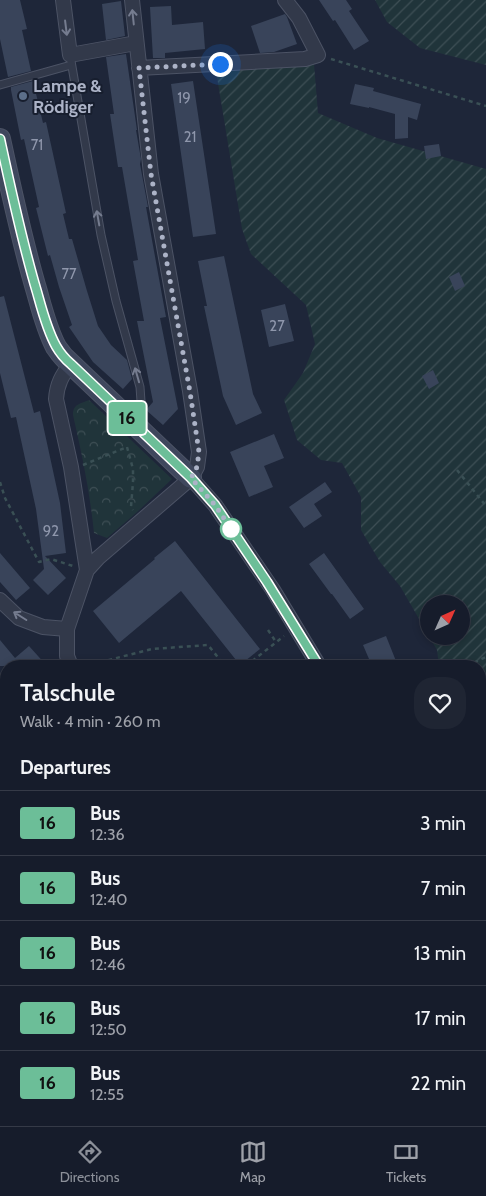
<!DOCTYPE html>
<html lang="en">
<head>
<meta charset="utf-8">
<style>
	:root { --surface:#161c2b; --page:#1f2533; --text:#f1f3f6; --muted:#9ea1a9; --line:#353a47; --accent:#8c9099 }
	body { margin:0; font-family:Cabin,sans-serif; background:var(--page); color:var(--text); height:100vh; display:flex; flex-direction:column; font-size:19px; white-space:nowrap }
	* { box-sizing:border-box; margin:0 }
	p { font-size:16px; color:var(--muted) }
	.icon { flex:none; width:28px; height:28px; fill:none; stroke:currentColor; stroke-width:2; stroke-linecap:round; stroke-linejoin:round }
	.map { position:relative; flex:1; overflow:hidden }
	.drawer { position:absolute; left:0px; top:660px; width:486px; height:466px; display:flex; flex-direction:column; background:var(--surface); border-radius:20px 20px 0 0; box-shadow:0 2px 8px #0003,0 0 0 1px var(--line) }
	.drawer>* { flex:none }
	.badge { padding:0 10px; border-radius:4px; font-size:18px; line-height:32px }
	.needle { width:32px; rotate:45deg }
	.controls { position:absolute; left:420px; top:595px; display:grid; gap:10px }
	.controls a { display:grid; place-items:center; width:50px; height:50px; border-radius:50%; background:var(--surface); box-shadow:0 2px 8px #0003,0 0 0 1px var(--line); font-size:25px }
	.you { position:absolute; width:25px; height:25px; margin:-12px; border:4px solid #fff; border-radius:50%; background:#1a73e8; box-shadow:0 0 0 8px #1a73e833 }
	.map>.badge { position:absolute; translate:-50% -50%; box-shadow:0 0 0 2px #fff }
	h2 { padding:0 20px; font-size:19px; line-height:45px }
	.round { display:grid; place-items:center; flex:none; width:52px; height:52px; border-radius:20px; background:var(--page) }
	.summary { display:flex; align-items:center; justify-content:space-between; height:85px; padding:0 20px }
	h1 { font-size:24px; font-weight:600; line-height:38px }
	ul { padding:0; list-style:none }
	li { display:flex; align-items:center; gap:15px; height:65px; padding:0 20px; border-top:1px solid var(--line) }
	li div { flex:1 }
	li b { display:block; font-size:19px }
	li em { font-style:normal }
	li .badge { min-width:55px; font-weight:700; text-align:center }
	.tab-bar { display:flex; justify-content:space-around; align-items:center; height:70px; border-top:1px solid var(--line); background:var(--surface); font-size:14px; color:var(--muted) }
	.tab-bar a { display:grid; justify-items:center; gap:2px }
	.tab-bar .active { color:var(--accent) }
	.map>svg:first-child { display:block }
</style>
</head>
<body>
<div class="map">
<svg width="486" height="1126" viewBox="0 0 486 1126">
	<defs>
		<pattern id="forest-crowns" width="20" height="18" patternUnits="userSpaceOnUse" patternTransform="scale(1.25)"><rect width="20" height="18" fill="#20343a"/><path d="M2 6a3 3 0 1 1 6 0M12 15a3 3 0 1 1 6 0" fill="none" stroke="#3e4f55"/></pattern>
		<pattern id="garden-furrows" width="10" height="10" patternUnits="userSpaceOnUse" patternTransform="scale(1.25)"><rect width="10" height="10" fill="#20343a"/><path d="M-1 1l2-2M0 10L10 0M9 11l2-2" fill="none" stroke="#3e4f55"/></pattern>
	</defs>
	<rect width="100%" height="100%" fill="#1e2639"/>
	<!-- forest -->
	<path fill="url(#forest-crowns)" d="M89 400 172 479 136 513 107 538 94 533C90 493 82 454 73 415 73 404 80 404 89 400Z"/>
	<!-- garden -->
	<path fill="url(#garden-furrows)" fill-rule="evenodd" d="M375 0H486V65L420 48 387 22Z
		M314 64 318 113 377 138 486 169V784L480 785V666H439L437 650 400 586 380 562 361 530V497L342 463 321 460 297 440 284 400 303 373 315 344 306 305 251 254 242 229 216 71ZM429 604H461V636H429Z
		M0 854 6 857V961L0 962Z
		M0 974 6 976V985L0 1013Z
		M6 1021V1120H345L349 1126H0V1045Z"/>
	<!-- building -->
	<path fill="#39445a" d="M0 0H20L27 29 22 30 31 71 8 77 0 39Z
		M319 0H346L352 9 349 11 369 41 354 50 335 20 333 21Z
		M121 1 125 36 106 40 102 4Z
		M171 6 172 25 203 22 205 49 165 53V58H153L150 7Z
		M285 14 287 17 297 44 274 52 260 53 251 26Z
		M126 54 137 130H136L141 159 140 164 148 207H146L166 317 160 318 178 409 163 425 146 410 153 402 137 321H144L133 261 138 260 122 167H118L110 114H114L106 57Z
		M33 81 43 123 46 122 66 213 63 214 69 239H72L87 291 98 326 111 345 127 360 132 379 123 389 93 362 69 327 72 325 59 287 50 255 48 256 36 208 39 207 24 139 21 140 11 90V87Z
		M193 81 216 234 193 237 171 84Z
		M355 84 374 88 373 91 421 104 417 120 408 117V138L395 139V114L369 107V108L350 104Z
		M439 144 441 156 426 159 424 146Z
		M224 256 253 394 262 413 236 425 223 396 204 306H207L198 261Z
		M459 272 465 286 455 291 449 277Z
		M4 296 34 413 40 411 60 503 66 553 45 556 66 578 48 595 33 580 44 569 36 509 16 417 11 418 0 373V297Z
		M285 304 294 341 269 347 261 310Z
		M433 370 439 383 429 389 422 376Z
		M274 434 284 458 264 466 273 487 249 497 230 452Z
		M325 482 332 492 314 504 322 516 304 528 289 507Z
		M175 541 260 649 240 665 181 591 119 643 93 611 155 559 154 558Z
		M0 553 30 588 16 600 0 582Z
		M324 553 364 609 350 619 332 594H331L309 564Z
		M386 636 398 666H372L363 645Z
		M0 640 15 658 29 646 47 666H0Z"/>
	<g fill="none" stroke-linecap="round" stroke-linejoin="round">
		<defs>
			<path id="lane" d="M70 55 101 235 116 301 140 387 141 401 132 419
				M0 85 71 65"/>
			<path id="street" d="M63 0 70 55 136 43
				M139 68 305 59 318 55 299 18 285 0
				M191 478 215 505 273 590 319 666
				M87 570 98 558 191 478 197 467 199 452 190 391 151 174 132 0
				M0 600 19 618 43 627 67 629 87 570 71 467 56 399C57 384 62 375 71 364
				M67 629V656L71 666
				M0 847 6 849
				M0 966 6 965
				M480 999 486 1014
				M0 1031 6 1009"/>
			<path id="secondary" d="M0 139C11 190 22 242 37 292 42 310 47 330 56 347 60 353 65 359 71 364L191 478"/>
		</defs>
		<!-- lane casing -->
		<use href="#lane" stroke="#4c5365" stroke-width="9"/>
		<!-- street casing -->
		<use href="#street" stroke="#4c5365" stroke-width="16"/>
		<!-- secondary casing -->
		<use href="#secondary" stroke="#4c5365" stroke-width="22"/>
		<!-- path -->
		<path stroke="#3a5055" stroke-width="2.5" stroke-dasharray="4 4" stroke-linecap="butt" d="M331 59 486 106
			M127 447 133 469V482L131 507 133 510
			M83 465 127 447
			M457 470 486 506
			M0 482 5 498 39 562 51 559 73 566
			M268 630 276 642
			M85 666 152 649 208 645 225 666
			M246 666 284 636
			M467 666 486 657
			M0 737 6 738
			M0 946 3 952
			M480 1087 486 1083
			M334 1120 338 1126
			M376 1120 377 1121 393 1126
			M409 1126 418 1120"/>
		<!-- lane -->
		<use href="#lane" stroke="#32394a" stroke-width="7"/>
		<!-- street -->
		<use href="#street" stroke="#32394a" stroke-width="14"/>
		<!-- secondary -->
		<use href="#secondary" stroke="#3f475d" stroke-width="20"/>
	</g>
	<!-- one-way arrows -->
	<defs><path id="oneway-shaft" d="M-6 0H5M1.5-3L5.5 0L1.5 3" fill="none" stroke-width="1.6" stroke-linecap="round" stroke-linejoin="round" transform="scale(1.25)"/></defs>
	<g stroke="#757c8f">
		<use href="#oneway-shaft" transform="translate(133 17) rotate(-96)"/>
		<use href="#oneway-shaft" transform="translate(66 28) rotate(83)"/>
		<use href="#oneway-shaft" transform="translate(98 218) rotate(-100)"/>
		<use href="#oneway-shaft" transform="translate(137 375) rotate(-106)"/>
		<use href="#oneway-shaft" transform="translate(20 616) rotate(-148)"/>
	</g>
	<g fill="none" stroke-linecap="round" stroke-linejoin="round">
		<defs>
			<path id="line" d="M0 139C11 190 22 242 37 292 42 310 47 330 56 346 60 353 65 359 71 364L191 478 215 505 267 582 319 666"/>
		</defs>
		<!-- line casing -->
		<use href="#line" stroke="#fff" stroke-width="11"/>
		<!-- line -->
		<use href="#line" stroke="#6cbe98" stroke-width="8"/>
		<!-- walk -->
		<path stroke="#acb3c7" stroke-width="5" stroke-dasharray="0 9" d="M220 64 139 68 151 174 190 392 199 452 197 467 191 478 215 505 236 536 231 529"/>
	</g>
	<!-- markers -->
	<circle fill="#5c6f8a" stroke="#171e2e" stroke-width="2" cx="23" cy="96" r="5"/>
	<circle fill="#fff" stroke="#6cbe98" stroke-width="2.5" cx="231" cy="529" r="10"/>
	<g text-anchor="middle" dominant-baseline="central" stroke-width="4" stroke-linejoin="round" paint-order="stroke">
		<!-- number labels -->
		<g font-size="15" fill="#8f97ac">
			<text x="184" y="98">19</text>
			<text x="190" y="137">21</text>
			<text x="37" y="145">71</text>
			<text x="69" y="274">77</text>
			<text x="277" y="326">27</text>
			<text x="51" y="531">92</text>
		</g>
		<!-- poi labels -->
		<g font-size="18" font-weight="bold" fill="#acb3c7" stroke="#171e2e" text-anchor="start">
			<text x="33" y="86">Lampe &amp;<tspan x="33" dy="21">Rödiger</tspan></text>
		</g>
	</g>
</svg>
<div class="controls">
<a><svg class="needle" viewBox="-14 -14 28 28"><path d="M0-13l5 13h-10z" fill="#e53935"/><path d="M0 13l5-13h-10z" fill="#9ea1a9"/></svg></a>
</div>
<div class="you" style="left:220px;top:64px"></div>
<b class="badge" style="left:127px;top:418px;background:#6cbe98;color:#111">16</b>
<section class="drawer">
<div class="summary"><div><h1>Talschule</h1><p>Walk · 4 min · 260 m</p></div><a class="round"><svg class="icon" aria-label="heart" viewBox="0 0 24 24"><path d="M12 20l-8-8c-3-5 5-10 8-4 3-6 11-1 8 4z"/></svg></a></div>
<h2>Departures</h2>
<ul>
<li><span class="badge" style="background:#6cbe98;color:#111">16</span><div><b>Bus</b><p>12:36</p></div><em>3 min</em></li>
<li><span class="badge" style="background:#6cbe98;color:#111">16</span><div><b>Bus</b><p>12:40</p></div><em>7 min</em></li>
<li><span class="badge" style="background:#6cbe98;color:#111">16</span><div><b>Bus</b><p>12:46</p></div><em>13 min</em></li>
<li><span class="badge" style="background:#6cbe98;color:#111">16</span><div><b>Bus</b><p>12:50</p></div><em>17 min</em></li>
<li><span class="badge" style="background:#6cbe98;color:#111">16</span><div><b>Bus</b><p>12:55</p></div><em>22 min</em></li>
</ul>
</section>
</div>
<nav class="tab-bar">
<a class="active"><svg class="icon" aria-label="directions" viewBox="0 0 24 24"><path d="M12 3l9 9-9 9-9-9zM9 14v-3h6M13 9l2 2-2 2"/></svg>Directions</a>
<a><svg class="icon" aria-label="map" viewBox="0 0 24 24"><path d="M3 6l6-2 6 2 6-2v14l-6 2-6-2-6 2zM9 4v14M15 6v14"/></svg>Map</a>
<a><svg class="icon" aria-label="tickets" viewBox="0 0 24 24"><path d="M3 7h18v10H3zM15 7v10"/></svg>Tickets</a>
</nav>
</body>
</html>
